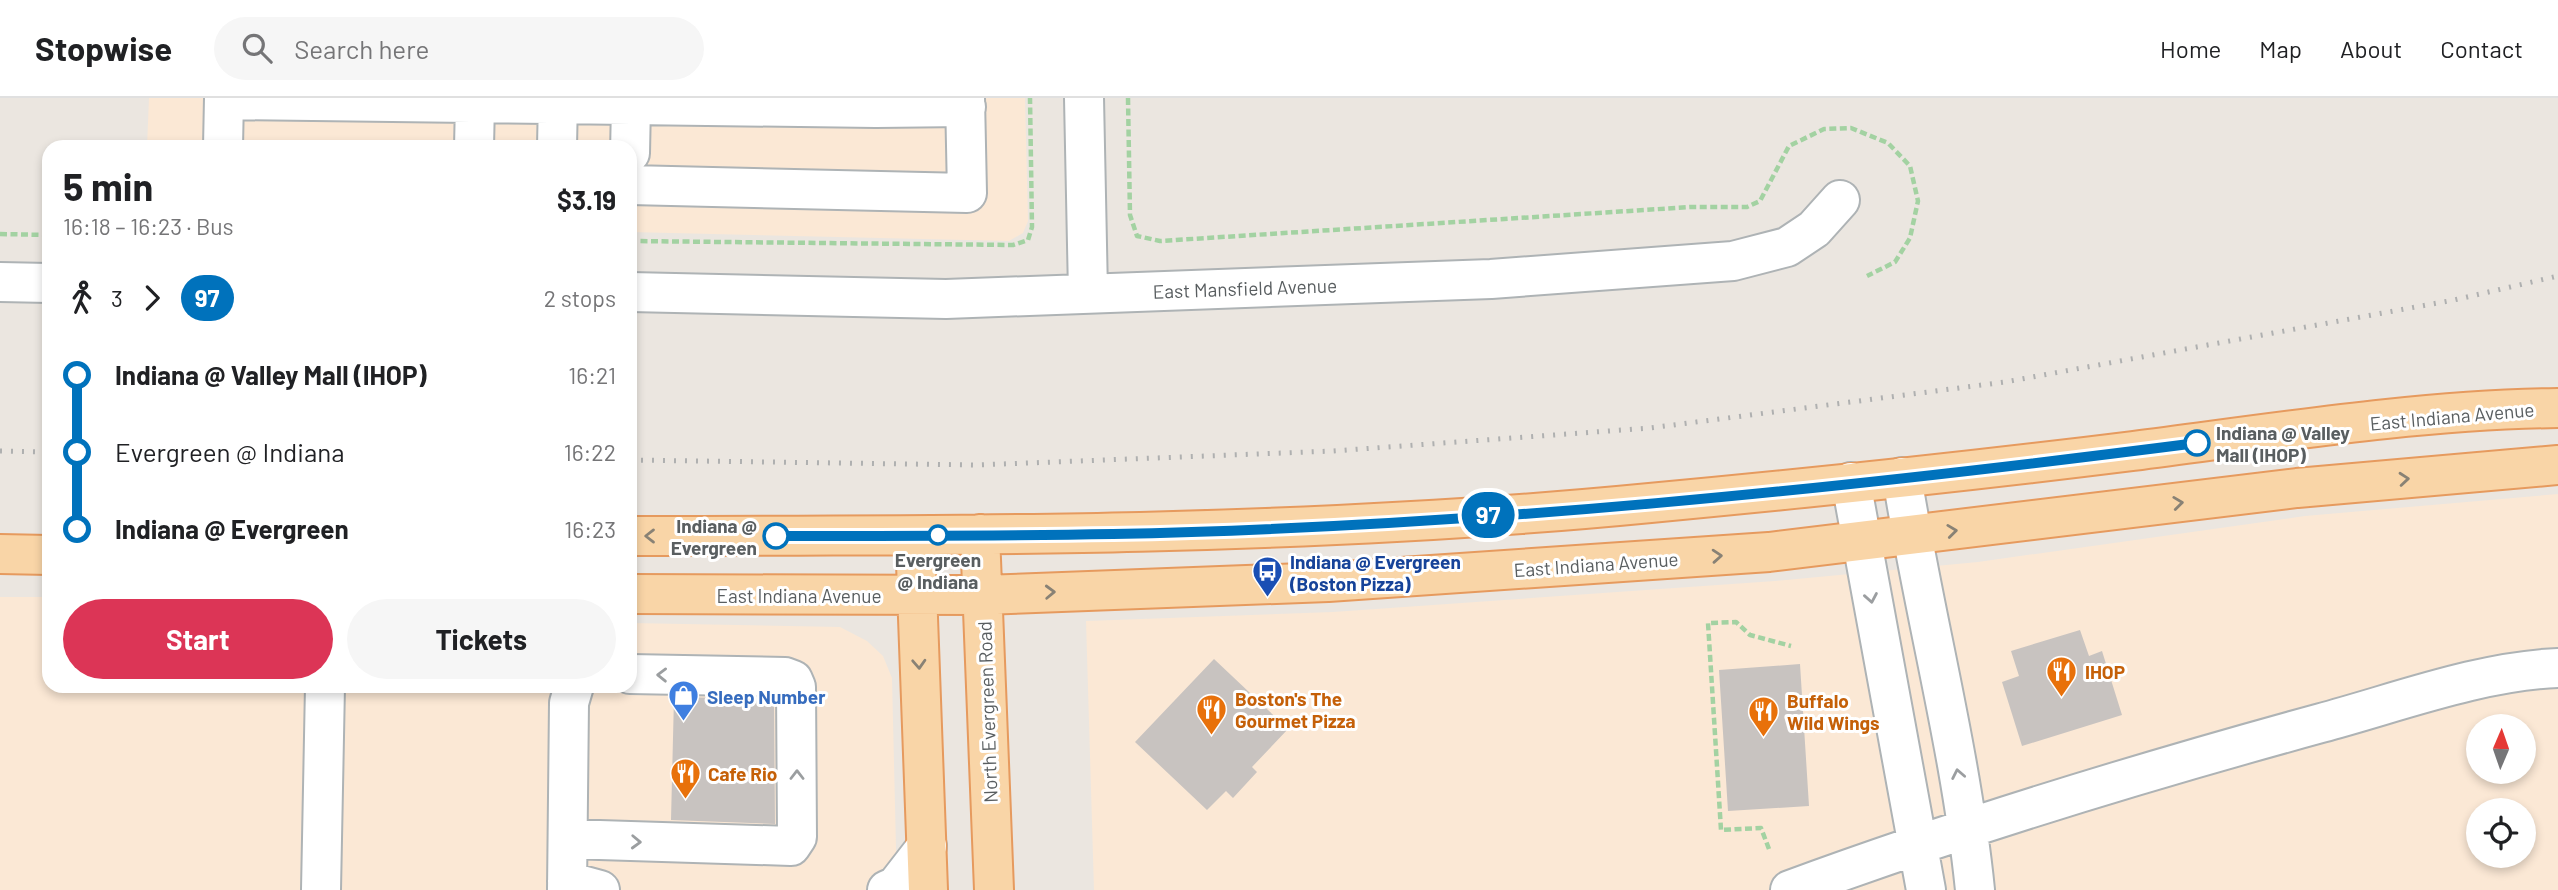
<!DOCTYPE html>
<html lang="en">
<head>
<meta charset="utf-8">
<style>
	:root { --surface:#fff; --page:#f6f6f6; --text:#202124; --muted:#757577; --line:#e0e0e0; --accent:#dc3556 }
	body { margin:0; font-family:Barlow,sans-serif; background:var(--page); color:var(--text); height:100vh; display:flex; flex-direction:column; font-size:26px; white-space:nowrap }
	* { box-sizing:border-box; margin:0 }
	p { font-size:23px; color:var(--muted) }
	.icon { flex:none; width:38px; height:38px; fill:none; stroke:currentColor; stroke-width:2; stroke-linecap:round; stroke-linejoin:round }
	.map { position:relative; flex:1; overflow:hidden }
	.panel { position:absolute; left:42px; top:42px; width:595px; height:553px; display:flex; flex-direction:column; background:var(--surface); border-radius:21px; box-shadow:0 4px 10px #0003 }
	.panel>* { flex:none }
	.badge { padding:0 14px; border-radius:23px; font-size:24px; line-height:46px }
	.needle { width:46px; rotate:2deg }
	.controls { position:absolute; left:2466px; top:616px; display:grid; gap:14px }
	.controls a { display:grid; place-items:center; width:70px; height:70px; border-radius:50%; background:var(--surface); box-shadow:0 4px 10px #0003; font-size:35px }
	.map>.badge { position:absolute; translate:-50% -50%; box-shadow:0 0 0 4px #fff }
	.legs { display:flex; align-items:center; gap:10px; height:77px; padding:0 21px; font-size:23px }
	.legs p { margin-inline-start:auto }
	.summary { display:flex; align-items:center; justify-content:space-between; height:119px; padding:0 21px }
	h1 { font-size:38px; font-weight:700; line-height:52px }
	.action { display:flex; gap:14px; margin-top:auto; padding:14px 21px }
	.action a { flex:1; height:80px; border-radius:42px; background:var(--accent); color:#fff; font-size:28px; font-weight:700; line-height:80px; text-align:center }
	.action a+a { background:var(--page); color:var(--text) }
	ul { padding:0 21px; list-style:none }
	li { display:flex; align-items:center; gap:24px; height:77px; font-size:26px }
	li i { display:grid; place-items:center; width:10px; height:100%; margin:0 9px; background:currentColor }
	li i::after { content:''; width:18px; height:18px; margin:-9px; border:5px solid; border-radius:50%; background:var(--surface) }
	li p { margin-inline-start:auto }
	li:first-child i { background:linear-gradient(#0000 50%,currentColor 0) }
	li:last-child i { background:linear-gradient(currentColor 50%,#0000 0) }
	header { display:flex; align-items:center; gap:42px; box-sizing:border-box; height:98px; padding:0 35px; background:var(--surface); border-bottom:2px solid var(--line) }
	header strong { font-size:33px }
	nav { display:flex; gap:38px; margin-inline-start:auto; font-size:24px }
	.search { width:490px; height:63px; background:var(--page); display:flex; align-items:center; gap:18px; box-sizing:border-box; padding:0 24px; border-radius:38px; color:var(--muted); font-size:26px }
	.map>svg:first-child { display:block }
</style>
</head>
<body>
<header>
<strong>Stopwise</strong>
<div class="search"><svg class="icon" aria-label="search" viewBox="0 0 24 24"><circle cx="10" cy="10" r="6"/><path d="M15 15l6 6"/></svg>Search here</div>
<nav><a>Home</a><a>Map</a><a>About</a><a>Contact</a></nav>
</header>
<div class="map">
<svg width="2558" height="792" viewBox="0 0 2558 792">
	<rect width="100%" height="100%" fill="#ebe6e0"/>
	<!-- commercial -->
	<path fill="#fbe8d5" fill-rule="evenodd" d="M149 0H1025L1028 123 1023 135 1009 143 630 134V49H147Z
		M2558 396V792H1094L1086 523 1333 514 1775 483 1978 464 2305 418ZM2478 628H2524V674H2478ZM2478 712H2524V758H2478Z
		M0 499H49V588H630V525L840 529 867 543 883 558 892 580 897 792H0Z"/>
	<!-- building -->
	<path fill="#c8c3c0" d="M2080 532 2089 558 2102 553 2122 617 2022 648 2002 584 2019 578 2011 553Z
		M1214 561 1288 631 1252 669 1257 674 1233 700 1226 693 1207 712 1135 644Z
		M1800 566 1809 708 1728 713 1719 572Z
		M674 599 774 601 775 726 671 722Z"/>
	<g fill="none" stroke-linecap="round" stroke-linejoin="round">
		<defs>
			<path id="minor" d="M875 0 876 10 966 9
				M1084 0 1088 195
				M224 2 631 7 630 55
				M631 7 876 10
				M223 49 224 0
				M474 49 475 5
				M557 49 558 0
				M630 87 967 95 965 0
				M0 184 49 185
				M630 194 946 201 1491 181 1733 163 1787 149 1814 131 1840 102
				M1902 379C1924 517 1961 653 1975 792
				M1851 384 1926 792
				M568 741 791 748 797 739 796 589 793 582 785 579 630 576
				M567 783 600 792
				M321 792 325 588
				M567 792 569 605 574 588
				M887 792 896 788 927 748
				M1790 792C1964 728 2142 674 2321 625 2396 605 2480 573 2558 570"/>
			<path id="major" d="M980 436 994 792
				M630 438C970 438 1311 438 1650 405 1811 390 1972 373 2133 353 2274 335 2416 312 2558 310
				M915 438 928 792
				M0 456 49 457
				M630 496 982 497 1328 484 1769 454 2297 390 2558 367"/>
		</defs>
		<!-- minor casing -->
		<use href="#minor" stroke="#aeb3b5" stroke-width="42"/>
		<!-- major casing -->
		<use href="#major" stroke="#e69a5e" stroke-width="42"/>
		<!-- path -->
		<path stroke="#a3d2a2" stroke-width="4.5" stroke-dasharray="7 3.5" stroke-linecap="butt" d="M1128 0 1130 117 1137 138 1160 143 1691 109H1747L1760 103 1789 48 1824 31 1851 30 1888 45 1910 68 1918 103 1910 140 1895 164 1867 178
			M0 136 49 137
			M630 143 1013 147 1028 142 1032 129 1030 0
			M1769 751 1761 730 1721 732 1708 525 1736 524 1750 537 1791 548"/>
		<!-- minor -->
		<use href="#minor" stroke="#fff" stroke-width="38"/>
		<!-- major -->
		<use href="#major" stroke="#f9d5a7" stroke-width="38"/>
		<!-- rail -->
		<path stroke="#afb0b0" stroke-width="5" stroke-dasharray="2 9" stroke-linecap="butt" d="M0 353 49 354
			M630 362 977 367 1333 353 1650 330 2005 284 2454 202 2558 178"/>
	</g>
	<!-- one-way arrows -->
	<defs><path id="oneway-chevron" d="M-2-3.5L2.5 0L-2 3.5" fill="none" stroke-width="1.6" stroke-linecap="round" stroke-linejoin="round" transform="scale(1.75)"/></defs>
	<g stroke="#898275">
		<use href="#oneway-chevron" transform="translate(2404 381) rotate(-5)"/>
		<use href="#oneway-chevron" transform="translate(2178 405) rotate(-7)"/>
		<use href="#oneway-chevron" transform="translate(1952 433) rotate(-7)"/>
		<use href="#oneway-chevron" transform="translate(650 438) rotate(180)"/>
		<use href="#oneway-chevron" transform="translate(1717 458) rotate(-4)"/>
		<use href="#oneway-chevron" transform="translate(1050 494) rotate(-2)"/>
		<use href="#oneway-chevron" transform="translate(919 566) rotate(87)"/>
	</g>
	<g stroke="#9b9ea0">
		<use href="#oneway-chevron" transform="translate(1871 500) rotate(80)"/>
		<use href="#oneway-chevron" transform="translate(662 577) rotate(-179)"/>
		<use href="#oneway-chevron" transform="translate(1958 676) rotate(-101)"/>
		<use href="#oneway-chevron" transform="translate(797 677) rotate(-90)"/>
		<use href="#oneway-chevron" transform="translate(636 744) rotate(2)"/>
	</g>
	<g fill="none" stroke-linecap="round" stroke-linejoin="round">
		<defs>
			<path id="line-1" d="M776 438C888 438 1000 438 1113 436 1475 429 1838 391 2197 345"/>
		</defs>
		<!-- line-1 casing -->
		<use href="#line-1" stroke="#fff" stroke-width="16"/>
		<!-- line-1 -->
		<use href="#line-1" stroke="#0072bc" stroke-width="10"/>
	</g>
	<!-- icons -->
	<defs>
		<symbol id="bus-pin" viewBox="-11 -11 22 30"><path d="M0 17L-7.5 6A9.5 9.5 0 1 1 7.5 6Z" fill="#1a4fb4" stroke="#fff"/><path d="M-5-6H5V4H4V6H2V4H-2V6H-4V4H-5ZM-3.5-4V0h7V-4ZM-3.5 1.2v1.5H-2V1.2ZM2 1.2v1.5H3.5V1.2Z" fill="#fff"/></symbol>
		<symbol id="restaurant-pin" viewBox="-11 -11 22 30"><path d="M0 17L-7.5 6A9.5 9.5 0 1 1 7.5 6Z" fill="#e8710a" stroke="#fff"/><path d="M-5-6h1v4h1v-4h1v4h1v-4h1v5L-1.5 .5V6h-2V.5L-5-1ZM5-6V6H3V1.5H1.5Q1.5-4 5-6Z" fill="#fff"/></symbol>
		<symbol id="shop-pin" viewBox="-11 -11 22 30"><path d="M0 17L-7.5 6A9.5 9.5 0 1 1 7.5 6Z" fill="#3f7fe0" stroke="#fff"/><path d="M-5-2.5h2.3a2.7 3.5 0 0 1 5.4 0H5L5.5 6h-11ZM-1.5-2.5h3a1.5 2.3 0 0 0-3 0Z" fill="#fff"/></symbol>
	</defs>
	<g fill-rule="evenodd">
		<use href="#bus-pin" x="1250" y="456" width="35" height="47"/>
		<use href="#restaurant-pin" x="2044" y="556" width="35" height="47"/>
		<use href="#shop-pin" x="666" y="580" width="35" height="47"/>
		<use href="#restaurant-pin" x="1194" y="594" width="35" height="47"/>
		<use href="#restaurant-pin" x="1746" y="596" width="35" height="47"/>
		<use href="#restaurant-pin" x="668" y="658" width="35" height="47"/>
	</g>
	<!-- markers -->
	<g fill="#fff" stroke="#0072bc" stroke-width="3.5">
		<circle cx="2197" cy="345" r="12"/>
		<circle cx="938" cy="437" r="9"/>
		<circle cx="776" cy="438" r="12"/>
	</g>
	<g text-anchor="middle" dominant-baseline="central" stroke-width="6" stroke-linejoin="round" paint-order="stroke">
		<!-- street labels -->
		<g font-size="19" fill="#595e60" stroke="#fff">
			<text transform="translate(1245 190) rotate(-2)">East Mansfield Avenue</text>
			<text transform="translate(2452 318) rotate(-5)">East Indiana Avenue</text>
			<text transform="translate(1596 466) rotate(-4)">East Indiana Avenue</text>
			<text x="799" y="497">East Indiana Avenue</text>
			<text transform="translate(987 614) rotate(-92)">North Evergreen Road</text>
		</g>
		<!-- stop labels -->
		<g font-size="19" font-weight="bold" fill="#595e60" stroke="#fff" text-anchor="start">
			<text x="2216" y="334">Indiana @ Valley<tspan x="2216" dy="22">Mall (IHOP)</tspan></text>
			<text x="757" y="427" text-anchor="end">Indiana @<tspan x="757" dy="22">Evergreen</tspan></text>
			<text x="938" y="461" text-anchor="middle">Evergreen<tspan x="938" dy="22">@ Indiana</tspan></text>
		</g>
		<!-- transit labels -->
		<g font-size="19" font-weight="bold" fill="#164399" stroke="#fff" text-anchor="start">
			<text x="1290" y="463">Indiana @ Evergreen<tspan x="1290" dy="22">(Boston Pizza)</tspan></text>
		</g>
		<!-- food labels -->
		<g font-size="19" font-weight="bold" fill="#c56008" stroke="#fff" text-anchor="start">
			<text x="2085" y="573">IHOP</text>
			<text x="1235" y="600">Boston's The<tspan x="1235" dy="22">Gourmet Pizza</tspan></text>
			<text x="1787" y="602">Buffalo<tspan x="1787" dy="22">Wild Wings</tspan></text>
			<text x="708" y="675">Cafe Rio</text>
		</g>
		<!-- shop labels -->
		<g font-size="19" font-weight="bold" fill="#366cbe" stroke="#fff" text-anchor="start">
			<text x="707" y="598">Sleep Number</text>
		</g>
	</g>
</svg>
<div class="controls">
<a><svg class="needle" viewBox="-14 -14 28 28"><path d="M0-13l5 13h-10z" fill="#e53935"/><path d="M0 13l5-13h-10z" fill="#757577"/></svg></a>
<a><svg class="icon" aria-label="locate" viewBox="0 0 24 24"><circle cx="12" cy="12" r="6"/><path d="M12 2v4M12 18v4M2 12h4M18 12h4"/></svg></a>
</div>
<b class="badge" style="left:1488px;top:417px;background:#0072bc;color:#fff">97</b>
<section class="panel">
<div class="summary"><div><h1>5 min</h1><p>16:18 – 16:23 · Bus</p></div><b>$3.19</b></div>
<div class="legs"><svg class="icon" aria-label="walk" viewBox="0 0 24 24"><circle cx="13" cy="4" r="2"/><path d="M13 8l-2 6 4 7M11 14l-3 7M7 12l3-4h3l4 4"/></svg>3<svg class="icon" aria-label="forward" viewBox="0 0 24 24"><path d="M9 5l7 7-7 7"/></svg><b class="badge" style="background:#0072bc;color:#fff">97</b><p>2 stops</p></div>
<ul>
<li><i style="color:#0072bc"></i><b>Indiana @ Valley Mall (IHOP)</b><p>16:21</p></li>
<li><i style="color:#0072bc"></i><span>Evergreen @ Indiana</span><p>16:22</p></li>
<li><i style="color:#0072bc"></i><b>Indiana @ Evergreen</b><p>16:23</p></li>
</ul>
<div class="action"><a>Start</a><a>Tickets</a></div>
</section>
</div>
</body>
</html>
